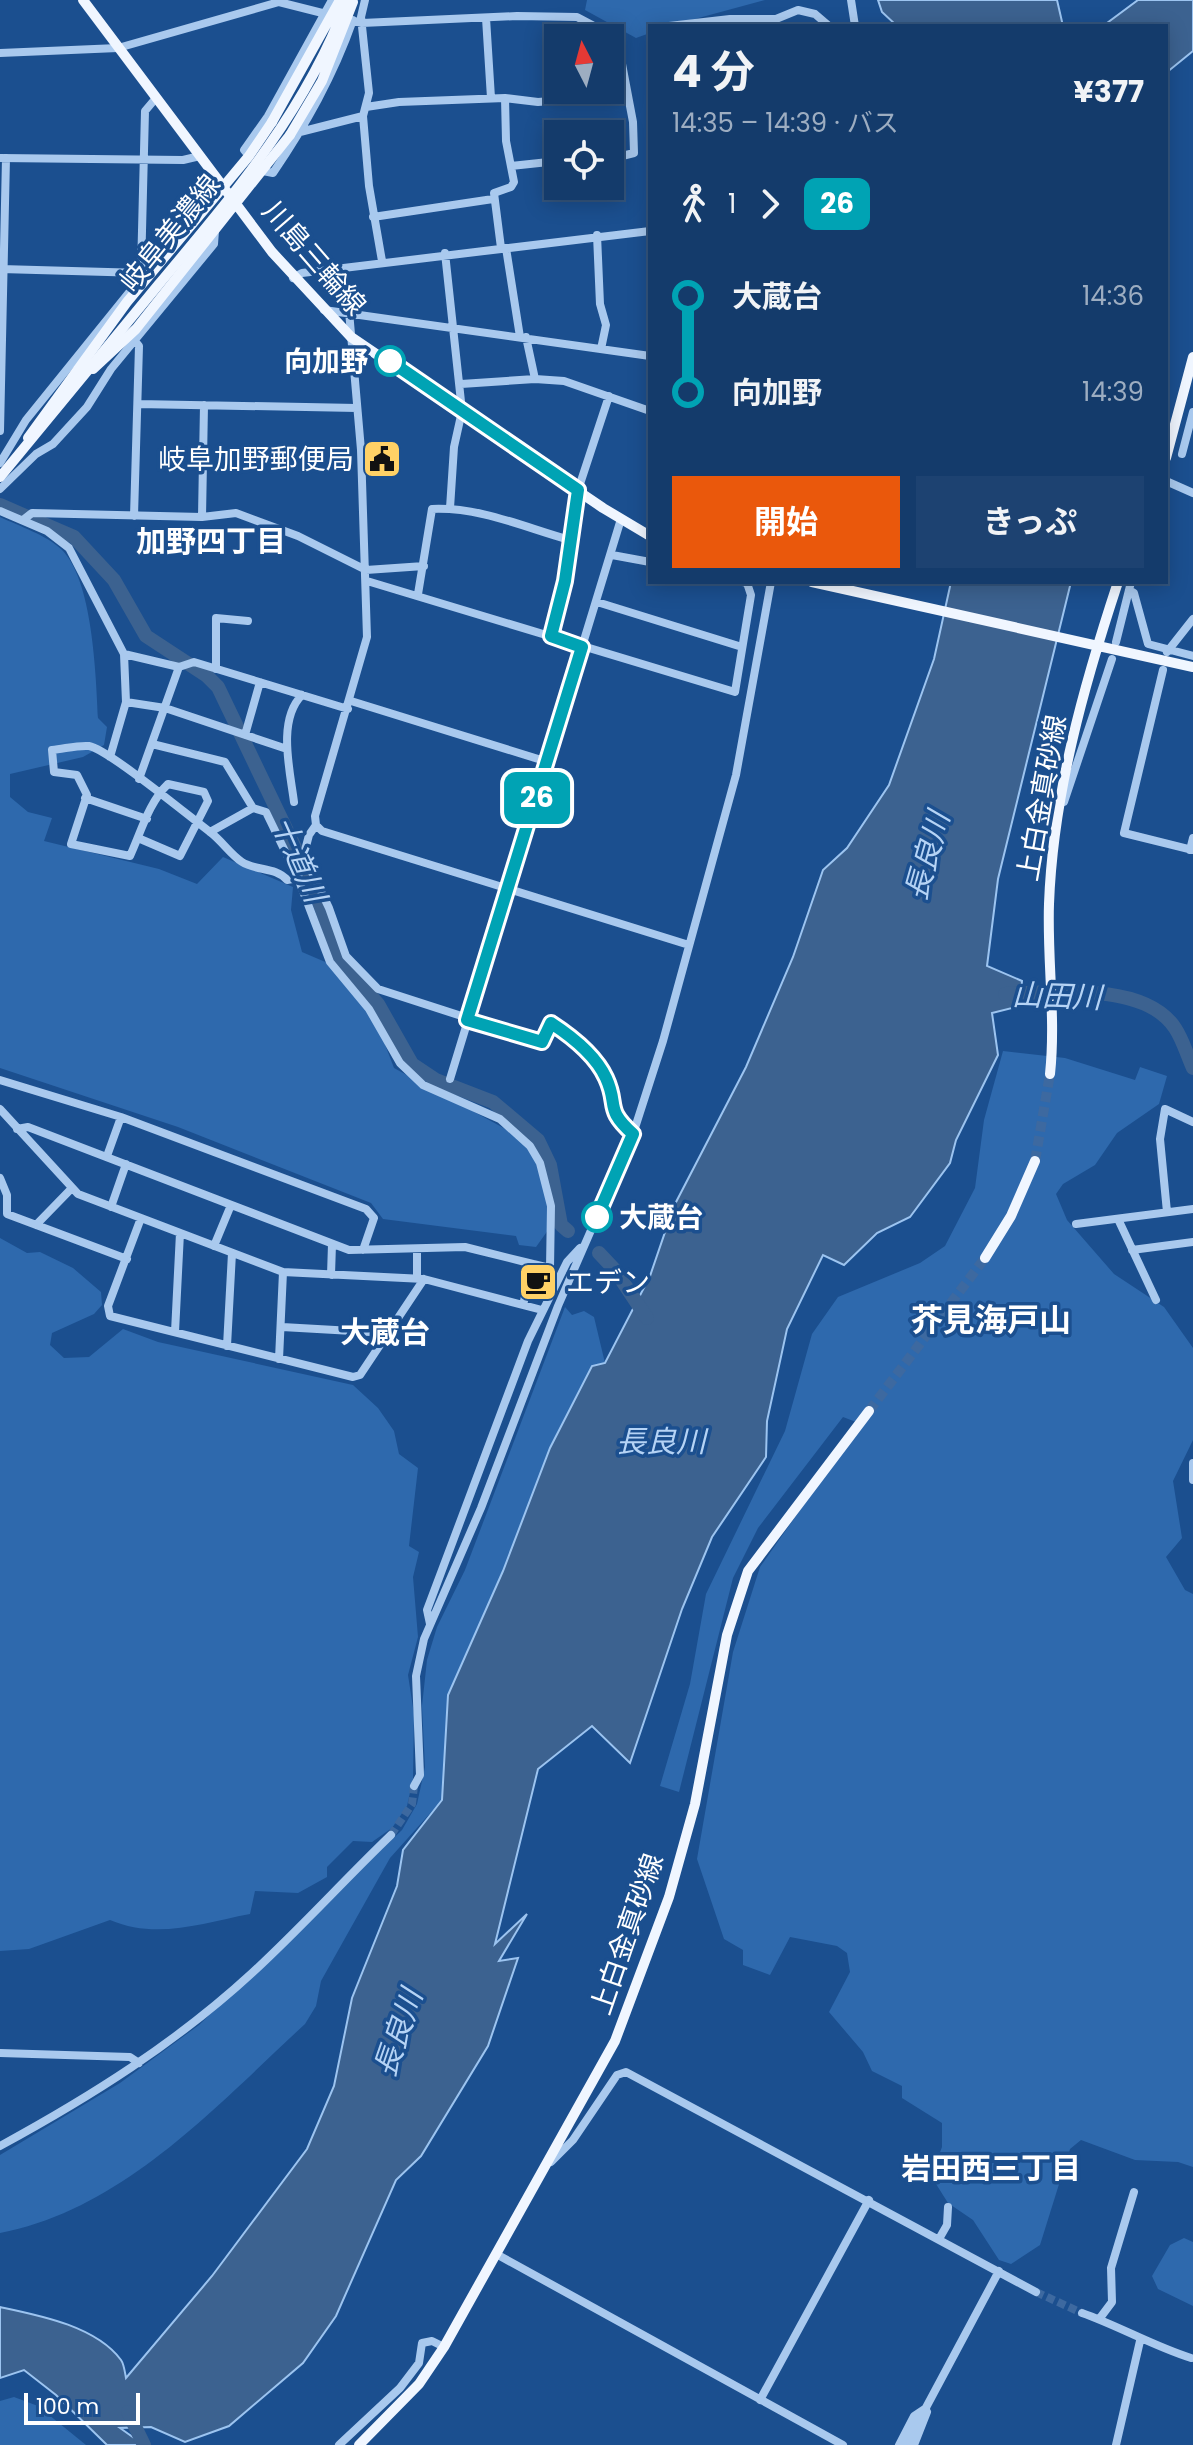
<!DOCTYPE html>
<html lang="ja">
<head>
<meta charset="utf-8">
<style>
	:root { --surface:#143b6b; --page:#1d4271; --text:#f1f3f6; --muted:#9dadc1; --line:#33557e; --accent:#ea580c }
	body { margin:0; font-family:Poppins,"Noto Sans JP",sans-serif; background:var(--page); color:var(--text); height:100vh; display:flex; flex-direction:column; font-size:30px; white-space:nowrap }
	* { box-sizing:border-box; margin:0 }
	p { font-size:26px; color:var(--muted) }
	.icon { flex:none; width:44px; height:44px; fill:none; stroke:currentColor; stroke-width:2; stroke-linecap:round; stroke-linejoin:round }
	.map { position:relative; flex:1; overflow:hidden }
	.drawer { position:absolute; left:648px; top:24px; width:520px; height:560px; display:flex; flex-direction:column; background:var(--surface); border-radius:0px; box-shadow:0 4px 20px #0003,0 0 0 2px var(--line) }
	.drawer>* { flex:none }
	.badge { padding:0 16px; border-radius:12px; font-size:28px; line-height:52px }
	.needle { width:52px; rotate:354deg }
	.buttons { position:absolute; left:544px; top:24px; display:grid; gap:16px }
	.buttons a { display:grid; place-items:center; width:80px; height:80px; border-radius:0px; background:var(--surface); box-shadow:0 4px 20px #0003,0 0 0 2px var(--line); font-size:40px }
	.scale { position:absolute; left:24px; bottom:20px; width:116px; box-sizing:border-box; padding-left:8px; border:4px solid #fff; border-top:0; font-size:22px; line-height:28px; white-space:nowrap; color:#fff; -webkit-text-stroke:6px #1b4f8f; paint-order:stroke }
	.map>.badge { position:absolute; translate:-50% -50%; box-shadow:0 0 0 4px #fff }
	.legs { display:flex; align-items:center; gap:12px; height:88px; padding:0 24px; font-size:26px }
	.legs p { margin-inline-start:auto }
	.overview { display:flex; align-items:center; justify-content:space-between; height:136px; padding:0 24px }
	h1 { font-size:44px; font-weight:700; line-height:60px }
	.action { display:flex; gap:16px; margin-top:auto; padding:16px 24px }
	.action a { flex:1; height:92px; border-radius:0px; background:var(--accent); color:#fff; font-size:32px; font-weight:700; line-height:92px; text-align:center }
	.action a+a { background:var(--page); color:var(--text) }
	ul { padding:0 24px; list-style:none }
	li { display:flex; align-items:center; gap:28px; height:96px; font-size:30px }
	li i { display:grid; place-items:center; width:12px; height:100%; margin:0 10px; background:currentColor }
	li i::after { content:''; width:20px; height:20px; margin:-10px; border:6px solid; border-radius:50%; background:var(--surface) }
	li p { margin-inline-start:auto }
	li:first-child i { background:linear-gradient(#0000 50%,currentColor 0) }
	li:last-child i { background:linear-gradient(currentColor 50%,#0000 0) }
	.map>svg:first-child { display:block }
</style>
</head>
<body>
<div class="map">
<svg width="1193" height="2445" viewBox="0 0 1193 2445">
	<rect width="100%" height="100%" fill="#1b4f8f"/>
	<!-- green -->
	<path fill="#2e69ad" d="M587 0H765L669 26H650V33L636 38 585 10Z
		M0 517C19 526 46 535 61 549 93 579 96 676 98 718L107 727 104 745 83 757 10 774V797L28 812 52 818 44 841 159 869 197 884 223 857 293 887 291 910 302 952 330 964 372 1010 394 1068 520 1137 543 1168 551 1226 536 1247 519 1245 516 1236 383 1219 371 1203 178 1127 0 1068Z
		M1003 1051 1065 1058 1135 1080 1140 1067 1167 1076 1159 1104 1117 1133 1095 1165 1063 1184 1056 1194 1067 1220 1114 1274 1164 1307 1193 1348V1440L1173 1481 1182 1538 1166 1557 1185 1590 1193 1594V2167L1178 2162 1135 2160 1081 2140 1070 2149 1040 2245 1011 2264 999 2260 973 2220 948 2203 931 2176 942 2147V2123L902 2098V2086L872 2071 863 2052 829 2012 850 1972 847 1953 837 1946 790 1937 770 1975 743 1965V1950L724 1939 697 1859 733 1652 760 1567 819 1483 856 1422 843 1417 758 1528 733 1578 679 1792 660 1786 690 1684 706 1594 785 1431 812 1334 838 1297 920 1263 945 1246 975 1188 984 1120Z
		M0 1238 27 1253 40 1252 73 1268 101 1292 102 1305 94 1314 52 1333 50 1345 64 1358 89 1357 123 1329 158 1342 353 1385 378 1408 394 1431 399 1454 418 1468 409 1546 419 1552 413 1577 418 1637 408 1675 414 1714 413 1779 407 1806 392 1828 372 1842 353 1841 327 1867V1877L298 1893 255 1891 250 1914C202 1923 157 1940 110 1920L29 1949 0 1951Z
		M565 1307 572 1315 584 1311 594 1317 605 1363 592 1367 550 1448 503 1571 448 1695 442 1800 390 1858 321 1981 316 2006 305 2024C216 2106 124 2209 0 2233V2155L120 2083 199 2025 402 1830 417 1804 425 1767 422 1706 427 1660 437 1627 465 1570Z
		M1184 2238 1193 2242V2306L1158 2289 1152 2276 1170 2245Z
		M14 2397 38 2406 86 2445H0V2401Z"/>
	<!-- water -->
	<path fill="#3c6290" stroke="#9cc4f0" stroke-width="2" d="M878 0H1057L1063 26H897L882 12Z
		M1138 0H1193V51L1166 73V26H1103Z
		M951 582H1071L998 879 987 966 1022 981 1020 1006 992 1013 998 1055 956 1140 950 1163 910 1217 877 1233 844 1265 823 1255 787 1329 767 1421 766 1457 712 1537 682 1609 630 1763 592 1726 538 1769 495 1944 527 1914 499 1961 518 1958 488 2046 421 2156 396 2180 336 2316 303 2363 229 2426 185 2442 151 2427 120 2428 144 2445H107L56 2395 24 2370 0 2378V2307C38 2315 96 2326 121 2360 124 2364 125 2373 126 2378L212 2276 307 2149 334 2086 352 1998 397 1886 403 1850 442 1800 448 1695 503 1571 550 1448 592 1366 605 1363 650 1276 674 1206 746 1067 793 957 823 870 847 848 889 785 934 659Z"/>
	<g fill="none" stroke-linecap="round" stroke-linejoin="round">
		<!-- river -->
		<path stroke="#3c6290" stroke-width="14" d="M0 505 74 537 114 580 146 636 207 676 218 687 313 885 340 960 378 1004 412 1064 436 1080 493 1102 538 1140 550 1165 561 1225 568 1231
			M1005 994C1054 992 1145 982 1175 1028 1183 1040 1187 1055 1193 1068
			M599 1253 615 1270 647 1318
			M128 2412 144 2445"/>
		<!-- minor-tunnel -->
		<path stroke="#3d69a0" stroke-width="8" stroke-dasharray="8 4" stroke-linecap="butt" d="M391 1835 412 1804 414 1786
			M1036 2292 1082 2313"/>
		<!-- major-tunnel -->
		<path stroke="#3d69a0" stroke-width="10" stroke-dasharray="10 5" stroke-linecap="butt" d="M1035 1161 1050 1074
			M869 1411 985 1258"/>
		<!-- minor -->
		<path stroke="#a9c9ee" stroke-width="8" d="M365 0 361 17 369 93 363 116 369 186 382 261
			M851 0 855 26
			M486 18 491 98
			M669 26 730 19H776L798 10 815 14 829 26
			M0 53 118 48 279 2 362 23 517 16 577 17 613 36 619 48 633 122 634 153 610 159
			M366 107 399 102 505 98 538 102 627 95
			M650 119V100
			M300 132 363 116
			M249 156 244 150 268 116 332 0
			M0 158 183 160 200 156
			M511 166 558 161
			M263 171 273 173C306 124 333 77 353 20
			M373 217 493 199
			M597 235 600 304 606 325 601 349
			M501 248 494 193 511 187 514 182 506 141 505 98
			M506 248 520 337
			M445 253 462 411 454 447 450 508
			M1 269 143 273
			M141 271 145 111 156 98
			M293 278 302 273 650 231
			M324 310 650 356
			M526 337 535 379
			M461 384 535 379 564 381 650 411
			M138 404 357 408
			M0 431 6 158
			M1182 454 1193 412
			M0 463 26 420 190 217 198 216
			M1166 481 1193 493
			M0 489 36 454 53 444 87 407 111 369 214 244 215 231
			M0 511 47 531 69 548 124 654 126 702 110 757
			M134 516 139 346 135 341
			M202 517 204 405
			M23 520 32 513 202 517 236 513 298 536 366 570 424 566
			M612 555 650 562
			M367 581 735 692 751 595 747 583 743 582
			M1129 590 1134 593 1148 644 1193 656
			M418 594 432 509C481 507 523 527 570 540
			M597 602 742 647
			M551 636 565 581 578 490 609 396
			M1116 642 1131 582
			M1167 652 1193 619
			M124 654 179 667 194 662 348 709
			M216 669V618L248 621
			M1163 670 1124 833 1193 850
			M351 701 548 762
			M126 702 165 708 287 749
			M245 735 260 682
			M152 744 225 762 253 808
			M139 779 179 667
			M85 798 147 819
			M294 802C290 770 277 720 302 695
			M1064 802 1112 659
			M316 825 322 831 689 945
			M210 832 253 808 266 812 298 878 330 962 369 1009 400 1063 423 1085 500 1119 530 1146 540 1163 551 1206 550 1268 533 1264
			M138 838 180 856 208 801 204 792 168 784C149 802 141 832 130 856L71 844 87 795 77 775 54 772 52 750C64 749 77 745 89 746 108 749 190 817 210 832 222 841 230 854 242 862 256 871 276 867 287 880L298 878
			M1190 850 1193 838
			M305 858 329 908 346 956 378 989 542 1042 551 1023C571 1036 596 1056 606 1078 619 1106 604 1108 633 1134
			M298 877 309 835 316 825 315 816 367 637 361 450 349 311
			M450 1079 621 519
			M0 1080 121 1117 366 1209 374 1218 363 1250
			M0 1109 78 1194 283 1272 424 1279 542 1310
			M17 1129 28 1127 349 1250 465 1247 533 1264 523 1305
			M107 1156 121 1117
			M0 1178 7 1195V1214L127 1259
			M111 1207 126 1164
			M1167 1212 1160 1139 1165 1109 1193 1122
			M141 1218 108 1306 110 1316 353 1377 360 1375 424 1279
			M1118 1219 1156 1300
			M1076 1224 1193 1209
			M36 1225 71 1189
			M214 1246 231 1205
			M1132 1250 1193 1242
			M331 1275 332 1244
			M417 1278V1249
			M282 1327 388 1333
			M175 1332 180 1233
			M227 1346 232 1253
			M279 1359 283 1272
			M1193 1463V1480
			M430 1624 427 1610 528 1341 567 1262 580 1248
			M414 1786 420 1775 416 1676 424 1639 481 1508 558 1306 633 1134 663 1041 736 775 771 582
			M0 2053 130 2057 139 2063
			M0 2146C90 2097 176 2043 252 1973 300 1929 344 1880 391 1835
			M551 2162 573 2140 617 2075 626 2072 1036 2292
			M939 2239 947 2225 948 2207
			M498 2255 843 2445
			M1082 2313C1119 2326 1153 2346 1191 2358
			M1100 2318 1112 2302 1111 2268 1134 2192
			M760 2400 869 2200
			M339 2445 400 2388 419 2363 422 2343 432 2341 444 2347
			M899 2445 914 2416 926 2408
			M906 2445 999 2271
			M914 2445 927 2412
			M1116 2445 1140 2341"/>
		<!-- major -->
		<path stroke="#f0f6ff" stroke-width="10" d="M83 0 272 252 351 337 603 508 650 536
			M93 369 136 329 290 135
			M28 438 127 302 249 156 272 122
			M1166 458 1193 357
			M812 582 1193 667
			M1050 1074C1056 1017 1047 960 1049 904 1053 794 1084 685 1118 582
			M985 1258 1011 1216 1035 1161
			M359 2445 419 2384 444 2347 615 2041 669 1897 695 1804 727 1635 748 1571 869 1411"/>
		<!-- major-bridge -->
		<path stroke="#f0f6ff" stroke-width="10" d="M272 122 340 0
			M290 135 322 81 353 2
			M0 477C53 412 106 348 159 284 232 197 308 108 347 0"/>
	</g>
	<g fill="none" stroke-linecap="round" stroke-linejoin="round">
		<defs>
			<path id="line-1" d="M390 361 578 490 565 581 551 636 582 647 467 1020 542 1042 551 1023C571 1036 596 1056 606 1078 619 1106 604 1108 633 1134L597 1217"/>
		</defs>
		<!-- line-1 casing -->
		<use href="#line-1" stroke="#fff" stroke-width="18"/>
		<!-- line-1 -->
		<use href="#line-1" stroke="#00a3b4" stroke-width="12"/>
	</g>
	<!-- icons -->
	<defs>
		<symbol id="civic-square" viewBox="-11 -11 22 22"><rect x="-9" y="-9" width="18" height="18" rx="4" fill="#ffd166" stroke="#1b4f8f"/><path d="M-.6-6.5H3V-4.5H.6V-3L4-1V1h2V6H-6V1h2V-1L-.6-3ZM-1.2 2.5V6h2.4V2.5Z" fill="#111"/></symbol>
		<symbol id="cafe-square" viewBox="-11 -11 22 22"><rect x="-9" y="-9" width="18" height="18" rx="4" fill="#ffd166" stroke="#1b4f8f"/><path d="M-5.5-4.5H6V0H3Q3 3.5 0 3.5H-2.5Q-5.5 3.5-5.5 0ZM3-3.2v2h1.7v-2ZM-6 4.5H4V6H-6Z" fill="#111"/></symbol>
	</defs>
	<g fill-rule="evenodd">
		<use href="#civic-square" x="360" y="437" width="44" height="44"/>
		<use href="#cafe-square" x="516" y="1260" width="44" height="44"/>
	</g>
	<!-- markers -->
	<g fill="#fff" stroke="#00a3b4" stroke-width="4">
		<circle cx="390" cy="361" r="14"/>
		<circle cx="597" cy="1217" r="14"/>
	</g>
	<g text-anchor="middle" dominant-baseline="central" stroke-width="7" stroke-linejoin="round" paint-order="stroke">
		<!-- street labels -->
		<g font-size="28" fill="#fff" stroke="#1b4f8f">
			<text transform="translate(170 233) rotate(-51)">岐阜美濃線</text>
			<text transform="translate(314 258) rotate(49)">川島三輪線</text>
			<text transform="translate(1042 798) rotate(-80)">上白金真砂線</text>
			<text transform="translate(627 1934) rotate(-71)">上白金真砂線</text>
		</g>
		<!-- stop labels -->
		<g font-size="28" font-weight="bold" fill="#fff" stroke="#1b4f8f" text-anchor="end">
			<text x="368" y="361">向加野</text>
			<text x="619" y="1217" text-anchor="start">大蔵台</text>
		</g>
		<!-- poi labels -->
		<g font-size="28" fill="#fff" stroke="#1b4f8f" text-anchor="end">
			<text x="354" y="459">岐阜加野郵便局</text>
			<text x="566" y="1282" text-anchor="start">エデン</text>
		</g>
		<!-- neighbourhood labels -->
		<g font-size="30" font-weight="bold" fill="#fff" stroke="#1b4f8f">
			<text x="211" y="541">加野四丁目</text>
			<text x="385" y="1332">大蔵台</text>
			<text x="991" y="2168">岩田西三丁目</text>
		</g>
		<!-- water labels -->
		<g font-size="30" font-style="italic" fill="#b5d3f5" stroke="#1b4f8f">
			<text transform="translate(927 856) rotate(-74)">長良川</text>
			<text transform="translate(299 859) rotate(66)">十道川</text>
			<text transform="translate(1057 996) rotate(2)">山田川</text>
			<text x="661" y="1441">長良川</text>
			<text transform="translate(398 2033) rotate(-71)">長良川</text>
		</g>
		<!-- quarter labels -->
		<g font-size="32" font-weight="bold" fill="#fff" stroke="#1b4f8f">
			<text x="991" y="1319">芥見海戸山</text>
		</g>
	</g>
</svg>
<div class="buttons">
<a><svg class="needle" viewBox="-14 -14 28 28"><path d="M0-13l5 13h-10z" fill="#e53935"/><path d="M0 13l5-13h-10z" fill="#9dadc1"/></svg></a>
<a><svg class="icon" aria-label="locate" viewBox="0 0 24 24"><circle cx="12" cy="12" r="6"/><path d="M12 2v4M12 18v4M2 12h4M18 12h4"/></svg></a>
</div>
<div class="scale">100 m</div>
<b class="badge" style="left:537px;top:798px;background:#00a3b4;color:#fff">26</b>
<section class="drawer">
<div class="overview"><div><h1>4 分</h1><p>14:35 – 14:39 · バス</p></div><b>¥377</b></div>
<div class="legs"><svg class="icon" aria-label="walk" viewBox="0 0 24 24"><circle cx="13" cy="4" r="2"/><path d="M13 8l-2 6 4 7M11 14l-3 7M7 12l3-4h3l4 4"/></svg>1<svg class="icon" aria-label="forward" viewBox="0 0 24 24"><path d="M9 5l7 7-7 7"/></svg><b class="badge" style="background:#00a3b4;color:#fff">26</b></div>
<ul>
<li><i style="color:#00a3b4"></i><b>大蔵台</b><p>14:36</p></li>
<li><i style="color:#00a3b4"></i><b>向加野</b><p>14:39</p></li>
</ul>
<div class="action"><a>開始</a><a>きっぷ</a></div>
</section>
</div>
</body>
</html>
